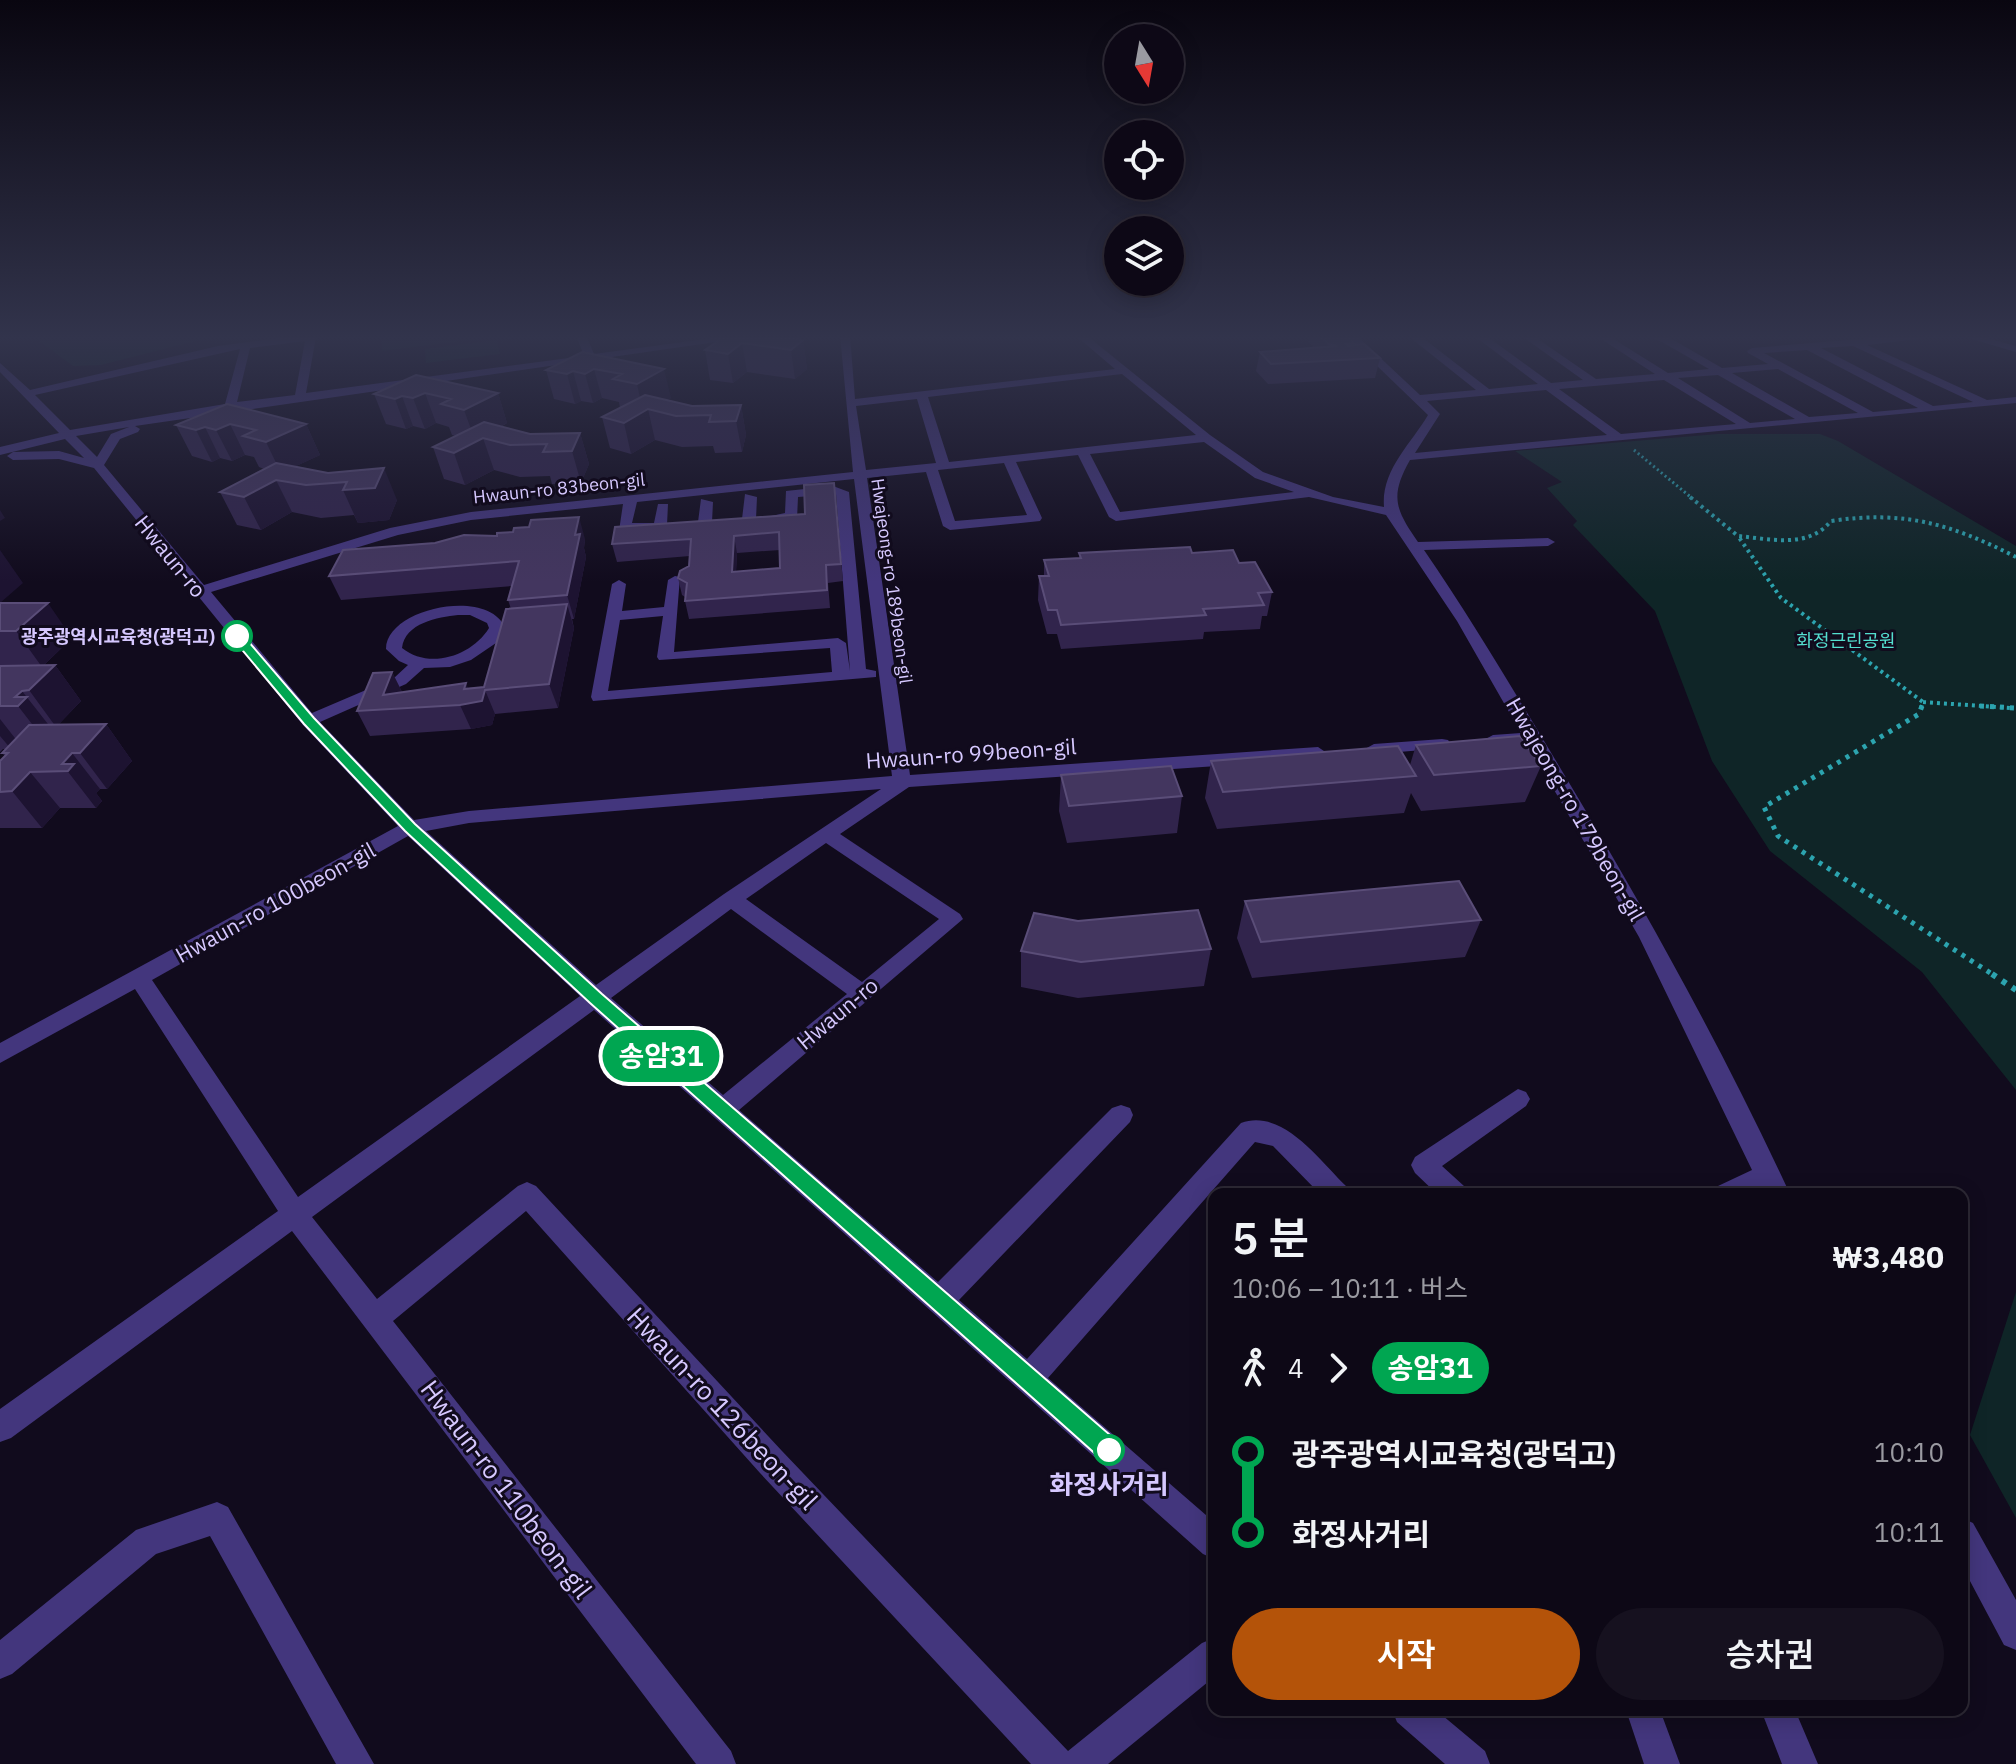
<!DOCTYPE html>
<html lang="ko">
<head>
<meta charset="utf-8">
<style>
	:root { --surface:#0d0816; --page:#16111f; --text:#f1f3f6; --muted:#9a9aa1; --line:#2d2935; --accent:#b45309 }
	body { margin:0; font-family:"IBM Plex Sans","Noto Sans KR",sans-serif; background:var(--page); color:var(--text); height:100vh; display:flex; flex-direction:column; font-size:30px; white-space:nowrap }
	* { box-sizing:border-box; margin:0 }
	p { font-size:26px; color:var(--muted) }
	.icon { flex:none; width:44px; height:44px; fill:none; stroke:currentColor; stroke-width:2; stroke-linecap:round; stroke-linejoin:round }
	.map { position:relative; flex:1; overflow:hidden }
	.drawer { position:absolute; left:1208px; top:1188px; width:760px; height:528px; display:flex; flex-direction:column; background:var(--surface); border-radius:16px; box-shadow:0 4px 20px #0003,0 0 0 2px var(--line) }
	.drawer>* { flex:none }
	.badge { padding:0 16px; border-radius:26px; font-size:28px; line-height:52px }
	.needle { width:52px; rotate:169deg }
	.fabs { position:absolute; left:1104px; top:24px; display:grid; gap:16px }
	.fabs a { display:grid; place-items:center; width:80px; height:80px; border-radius:50%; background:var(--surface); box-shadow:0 4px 20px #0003,0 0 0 2px var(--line); font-size:40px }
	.map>.badge { position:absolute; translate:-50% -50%; box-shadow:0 0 0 4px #fff }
	.legs { display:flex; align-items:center; gap:12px; height:88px; padding:0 24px; font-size:26px }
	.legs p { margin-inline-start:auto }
	.head { display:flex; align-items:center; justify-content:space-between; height:136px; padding:0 24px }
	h1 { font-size:44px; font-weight:600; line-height:60px }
	.cta { display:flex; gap:16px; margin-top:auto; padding:16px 24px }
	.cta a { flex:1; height:92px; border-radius:48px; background:var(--accent); color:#fff; font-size:32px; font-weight:600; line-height:92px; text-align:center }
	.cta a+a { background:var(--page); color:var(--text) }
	ul { padding:0 24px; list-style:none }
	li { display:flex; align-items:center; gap:28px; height:80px; font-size:30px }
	li i { display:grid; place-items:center; width:12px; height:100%; margin:0 10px; background:currentColor }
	li i::after { content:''; width:20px; height:20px; margin:-10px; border:6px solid; border-radius:50%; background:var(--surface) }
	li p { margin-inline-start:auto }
	li:first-child i { background:linear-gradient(#0000 50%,currentColor 0) }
	li:last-child i { background:linear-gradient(currentColor 50%,#0000 0) }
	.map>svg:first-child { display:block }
</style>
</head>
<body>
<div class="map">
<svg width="2016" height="1764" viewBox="0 0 2016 1764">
	<rect width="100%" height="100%" fill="#110b1d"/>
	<!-- green -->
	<path fill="#0f2527" d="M31 335H219L101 365 73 366Z
		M382 335H510L382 351Z
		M497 340 500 354 426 363 425 349Z
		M1718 434H1820L1838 441 2016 546V1090L1922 972 1770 851 1712 761 1655 611 1573 525 1577 521 1547 488 1562 482 1515 451Z
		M2016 1292V1518L1970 1435Z"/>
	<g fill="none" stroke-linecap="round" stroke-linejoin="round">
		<!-- path-far3 -->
		<path stroke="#2ca4af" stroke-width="3" stroke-dasharray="2 3" stroke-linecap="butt" d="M1634 450 1693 499"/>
		<!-- path-far2 -->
		<path stroke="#2ca4af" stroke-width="4" stroke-dasharray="3 4" stroke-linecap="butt" d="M1690 497 1738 536
			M1923 702 2011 708
			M1921 708 1923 702 1781 598 1738 536C1770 539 1808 549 1831 521 1904 510 1951 524 2016 557"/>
		<!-- path-far1 -->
		<path stroke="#2ca4af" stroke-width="5" stroke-dasharray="4 6" stroke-linecap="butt" d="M1922 706 1919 714 1764 807 1778 836 1995 976
			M1980 706 2016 708"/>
		<!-- path -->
		<path stroke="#2ca4af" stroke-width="6" stroke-dasharray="5 7" stroke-linecap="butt" d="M1992 974 2016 990"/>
		<!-- minor -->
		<path fill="#43367d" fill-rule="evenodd" d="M301 335 316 337 306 393 584 356 576 335H586L594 354 735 335H764L135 426 140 429 138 432 120 439 104 465 204 585 390 528 471 512 853 472 840 335H850L855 399 1115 369 1075 335H1086L1210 435 1263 472 1333 497 1384 507C1381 470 1411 444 1428 415L1345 335H1356L1420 395 1476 390 1407 335H1419L1489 389 1538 384 1473 335H1485L1551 383 1583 380 1520 335H1532L1596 379 1655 374 1595 335H1607L1668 373 1709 369 1662 342 1643 335 1670 338 1722 368 1768 364 1748 353 1747 351 1752 348 1908 335H1952L1867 345 1987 400 2016 397V403L1410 460C1389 497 1396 510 1418 542L1548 538 1555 542 1548 546 1424 550C1478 629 1526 711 1574 791 1652 922 1726 1056 1790 1194H1764L1762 1190 1753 1194H1714L1718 1186 1752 1170 1639 937 1527 743 1493 745 1484 740 1493 735 1521 733 1457 621 1386 515 1309 497 1116 521 1109 517 1078 455 1016 462 1042 518 1040 521 950 530 943 526 926 472 867 478 910 775 1318 747 1327 753 1318 759 909 787 840 834 960 914 963 919 739 1110 938 1282 1112 1108 1121 1105 1130 1108 1133 1115 1130 1122 959 1300 1027 1359 1241 1123C1283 1108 1320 1161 1346 1186L1350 1194H1320L1273 1146 1255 1142 1048 1378 1214 1522V1559L1203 1554 594 1010 312 1217 377 1299 518 1186 527 1182 536 1186 782 1451 1068 1751 1202 1643 1214 1638V1677L1108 1764H1031L760 1473 526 1211 393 1321 731 1751 736 1764H696L292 1231 11 1438 0 1442V1409L278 1211 135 989 0 1063V1043L398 826 303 725 94 468 59 459 13 460 7 456 13 452 59 451 84 458 65 439 0 455V447L59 433 0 372V363L30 390 218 346ZM305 341 295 395 237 402 250 348ZM1853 346 1973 402 1933 406 1821 348ZM240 349 225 404 70 430 35 395ZM1807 350 1918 408 1873 412 1764 353ZM1778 369 1858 413 1809 417 1732 373ZM1122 374 1196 435 949 462 928 397ZM1718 375 1795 419 1750 423 1678 378ZM1664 380 1736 424 1621 434 1559 389ZM1546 390 1607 435 1415 453 1440 414 1427 401ZM917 399 936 463 866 470 856 406ZM129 427 111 434 97 457 76 436ZM1204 442 1255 478 1294 492 1120 512 1090 454ZM1004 463 1027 515 955 521 938 470ZM854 479 892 776 469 811 414 820 320 722 406 684 424 668 450 667 471 660 496 643 505 628C489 587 386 608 386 649L399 661 408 665 394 678 312 713 211 592 398 535 471 520 623 504 619 531 660 529 667 525 668 504H658L654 523H632L637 502ZM458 615H470L487 623 489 628C472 656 429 670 402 648 405 623 438 617 458 615ZM881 789 724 894 596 985 426 831 469 823ZM408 836 580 996 298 1197 152 980ZM826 843 939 919 862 982 746 899ZM731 909 847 994 723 1095 611 998Z
			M1958 335H1975L2016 346V352Z
			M833 486 849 492 866 669 876 671V677L593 701 591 697 612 584 619 580 626 584 622 611 664 607 668 580 675 576 680 577 674 652 838 638 846 643 850 671 836 494 798 497 797 519 769 522 762 518 785 513 786 491ZM663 616 657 657 659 660 830 648 832 672 608 691 620 620Z
			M745 494 757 497 756 519 749 523 742 519Z
			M701 499 713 502 712 522 705 526 698 522Z
			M1442 739 1448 740 1451 744 1448 748 1374 754 1365 749 1374 744Z
			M1518 1089 1526 1092 1530 1099 1526 1106 1442 1166 1464 1186 1468 1194H1437L1415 1173 1411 1165 1415 1157Z
			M217 1502 228 1507 374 1764H336L210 1536 156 1554 12 1674 0 1679V1640L136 1530Z
			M1962 1518 1973 1523 2016 1600V1650L2004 1645 1962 1566Z
			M1392 1710H1436L1485 1751 1490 1764H1445L1397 1722Z
			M1626 1710H1660L1680 1764H1644Z
			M1761 1710H1795L1818 1764H1782Z"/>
	</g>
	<!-- wall -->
	<path fill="#31244c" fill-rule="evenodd" d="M727 335 803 340 807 369 795 379 747 372 733 383 710 380 705 350Z
		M1310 335H1346L1354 345 1380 358 1375 378 1268 384 1256 371 1260 352 1312 347 1313 346 1308 342Z
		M582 352 671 398 667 400 692 406 741 405 746 435 742 452 715 453 713 446 682 447 655 440 631 454 610 448 602 417 620 408 619 402 602 398 593 403 581 401 575 404 554 399 546 370Z
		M498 393 507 423 501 427 530 434 580 433 589 464 581 483 552 484 550 476 520 477 494 470 465 485 444 479 433 447 456 436 452 435 449 427 436 423 425 429 413 426 406 429 386 424 374 394Z
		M306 424 320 455 296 466 328 473 397 500 389 520 358 523 354 515 321 518 292 512 261 530 237 525 220 492 264 469 259 467 254 457 245 455 232 461 220 458 212 462 192 456 176 425Z
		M834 483 843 581 828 583 830 608 689 619 685 601V597L682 595 678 578 689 566 690 556 617 562 612 544 805 514ZM780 550V568L736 572 737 553Z
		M497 536 585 539 584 548 586 557 574 619H572L574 628 558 708 495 714 492 725 471 729 370 736 357 711 392 672 402 692 484 687 511 609 508 600 512 586 341 600 329 576 435 543Z
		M1079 553H1192L1239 563 1272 592 1267 616H1262L1260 629 1204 632 1203 639 1061 649 1057 634H1047L1038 600 1039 576H1044V560L1079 558Z
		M0 603 72 638 43 666 55 665 81 701 58 725 106 724 132 761 107 789H100L96 793 102 801 96 808H60L42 828H0V761L5 756 2 753 5 749H3L0 752Z
		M1416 745 1541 766 1525 802 1421 811 1411 793 1404 813 1217 829 1205 798 1211 761 1410 765Z
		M1061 775 1182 796 1177 833 1067 843 1059 811Z
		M1245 901 1481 920 1465 957 1252 978 1237 938Z
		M1211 949 1204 986 1078 998 1021 987V951Z"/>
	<!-- shaded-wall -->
	<path fill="#1d1331" d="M803 340 807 369 795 379 791 350Z
		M742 343 747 372 733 383 728 354Z
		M594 369 602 398 593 403 585 374Z
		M664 369 671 398 650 410 648 409 655 440 631 454 624 423 643 412 637 384Z
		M573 371 581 401 575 404 567 374Z
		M425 393 436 423 425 429 413 398Z
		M498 393 507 423 475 440 464 410Z
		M402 396 413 426 406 429 395 399Z
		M741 405 746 435 742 452 736 421Z
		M230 424 245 455 232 461 216 430Z
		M306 424 320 455 281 473 266 442Z
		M205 427 220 458 212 462 196 430Z
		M580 433 589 464 581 483 572 451Z
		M483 438 494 470 465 485 454 453Z
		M384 468 397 500 389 520 358 523 343 490Z
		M276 480 292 512 261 530 244 497Z
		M0 510 5 518 0 521Z
		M579 517 585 539 584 548 586 557 574 619 567 595 575 535Z
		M734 536 737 553 735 590 732 572Z
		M0 550 23 583 0 603Z
		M48 603 72 638 42 667 16 631Z
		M567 604 574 628 558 708 549 684Z
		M55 665 81 701 56 727 29 690Z
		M392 672 404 696 383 695Z
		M466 683 474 702 485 690 495 714 492 725 471 729 460 705Z
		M22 691 55 733 46 742 18 706 15 697Z
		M0 719 18 742 11 749 0 736Z
		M106 724 132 761 107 789 80 753Z
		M72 753 100 789 96 793 102 801 96 808 62 764Z
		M30 772 60 808 42 828 12 791Z"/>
	<!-- building -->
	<path fill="#43365f" stroke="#5a4d78" stroke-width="2" fill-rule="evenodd" d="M727 335H762L803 340 791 350 742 343 728 354 705 350Z
		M1319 335H1346L1354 343 1346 344 1348 346 1364 344 1380 358 1271 364 1260 352 1337 346 1329 344Z
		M582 352 664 369 637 384 613 379 622 374 594 369 585 374 573 371 567 374 546 370Z
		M416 375 498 393 464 410 441 404 451 399 425 393 413 398 402 396 395 399 374 394Z
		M645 395 692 406 741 405 736 421 709 422 711 415 676 416 648 409 624 423 602 417Z
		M227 404 306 424 266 442 243 436 256 430 230 424 216 430 205 427 196 430 176 425Z
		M484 422 530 434 580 433 572 451 543 452 547 444 510 445 483 438 454 453 433 447Z
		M276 463 328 473 384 468 375 488 343 490 347 482 306 485 276 480 244 497 220 492Z
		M834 483 841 564 826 565 827 590 685 601 687 583 678 578 680 571 689 566 691 539 612 544 615 527 805 514 804 485ZM779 532 780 568 732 572 734 536Z
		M579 517 575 535 580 534 567 595 508 600 519 561 329 576 343 550 435 543 464 535 497 536V533L513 532 514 528 529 527 531 520Z
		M1190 547 1192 553 1233 550 1239 563 1255 562 1272 592 1258 593 1264 605 1203 609 1206 615 1061 625 1057 610H1048L1039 576H1049L1044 560 1081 558 1079 553Z
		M0 603H48L16 631H0Z
		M567 604 549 684 485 690 482 701 460 705 357 711 373 673 392 672 383 695 466 683 464 689 484 687 506 609Z
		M55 665 29 690 22 691 15 697H27L18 706H0V666Z
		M106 724 80 753H72L62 764H74L68 771 30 772 12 791 0 792V761L8 753H2L29 725Z
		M1520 736 1541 766 1434 775 1416 745Z
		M1398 746 1416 776 1223 792 1211 761Z
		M1171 766 1182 796 1069 806 1061 775Z
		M1459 881 1481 920 1261 942 1245 901Z
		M1198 910 1211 949 1081 962 1021 951 1034 913 1078 921Z"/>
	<!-- sky -->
	<linearGradient id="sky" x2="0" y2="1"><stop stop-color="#090610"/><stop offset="0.58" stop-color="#32344c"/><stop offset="1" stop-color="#32344c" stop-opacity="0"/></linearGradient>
	<rect width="2016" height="582" fill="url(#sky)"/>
	<!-- line-1 -->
	<path fill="#00a651" stroke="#fff" stroke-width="2" d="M237 633 242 634 314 718 415 824 602 994 1117 1441 1120 1450 1117 1458 1109 1461 1100 1458 590 1003 405 831 304 724 233 639V634Z"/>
	<!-- markers -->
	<g fill="#fff" stroke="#00a651" stroke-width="4">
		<circle cx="237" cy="636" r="14"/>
		<circle cx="1109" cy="1450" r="14"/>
	</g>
	<g text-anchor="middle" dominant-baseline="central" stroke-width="6" stroke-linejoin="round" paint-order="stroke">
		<!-- far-street labels -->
		<g font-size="18" fill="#d6c8ff" stroke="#110b1d">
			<text transform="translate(559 488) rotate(-6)">Hwaun-ro 83beon-gil</text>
			<text transform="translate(892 581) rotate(82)">Hwajeong-ro 189beon-gil</text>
		</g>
		<!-- far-stop labels -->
		<g font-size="18" font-weight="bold" fill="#d6c8ff" stroke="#110b1d" text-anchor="end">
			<text x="215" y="636">광주광역시교육청(광덕고)</text>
		</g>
		<!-- far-park labels -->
		<g font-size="18" fill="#54decf" stroke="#110b1d">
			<text x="1846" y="640">화정근린공원</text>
		</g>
		<!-- street labels -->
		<g font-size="22" fill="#d6c8ff" stroke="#110b1d">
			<text transform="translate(171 556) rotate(51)">Hwaun-ro</text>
			<text transform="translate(971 753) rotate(-4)">Hwaun-ro 99beon-gil</text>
			<text transform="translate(1576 809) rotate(60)">Hwajeong-ro 179beon-gil</text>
			<text transform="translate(275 902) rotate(-29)">Hwaun-ro 100beon-gil</text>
			<text transform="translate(837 1013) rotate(-40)">Hwaun-ro</text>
		</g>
		<!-- near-street labels -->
		<g font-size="26" fill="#d6c8ff" stroke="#110b1d">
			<text transform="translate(723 1408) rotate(47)">Hwaun-ro 126beon-gil</text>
			<text transform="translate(507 1489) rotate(53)">Hwaun-ro 110beon-gil</text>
		</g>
		<!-- near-stop labels -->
		<g font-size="26" font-weight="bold" fill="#d6c8ff" stroke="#110b1d">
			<text x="1109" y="1484">화정사거리</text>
		</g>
	</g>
</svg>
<div class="fabs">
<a><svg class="needle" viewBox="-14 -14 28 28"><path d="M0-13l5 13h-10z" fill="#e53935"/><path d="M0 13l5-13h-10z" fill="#9a9aa1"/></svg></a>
<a><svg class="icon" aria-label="locate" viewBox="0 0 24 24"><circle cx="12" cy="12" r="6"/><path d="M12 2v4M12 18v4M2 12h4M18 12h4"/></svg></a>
<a><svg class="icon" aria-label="layers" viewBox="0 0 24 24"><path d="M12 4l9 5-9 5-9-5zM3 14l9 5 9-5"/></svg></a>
</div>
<b class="badge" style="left:661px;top:1056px;background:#00a651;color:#fff">송암31</b>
<section class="drawer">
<div class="head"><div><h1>5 분</h1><p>10:06 – 10:11 · 버스</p></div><b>₩3,480</b></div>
<div class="legs"><svg class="icon" aria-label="walk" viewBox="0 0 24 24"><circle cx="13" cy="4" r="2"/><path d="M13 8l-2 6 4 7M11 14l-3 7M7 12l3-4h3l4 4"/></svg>4<svg class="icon" aria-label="forward" viewBox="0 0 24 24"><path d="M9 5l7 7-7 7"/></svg><b class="badge" style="background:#00a651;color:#fff">송암31</b></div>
<ul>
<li><i style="color:#00a651"></i><b>광주광역시교육청(광덕고)</b><p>10:10</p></li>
<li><i style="color:#00a651"></i><b>화정사거리</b><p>10:11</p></li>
</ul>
<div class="cta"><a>시작</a><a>승차권</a></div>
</section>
</div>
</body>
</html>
